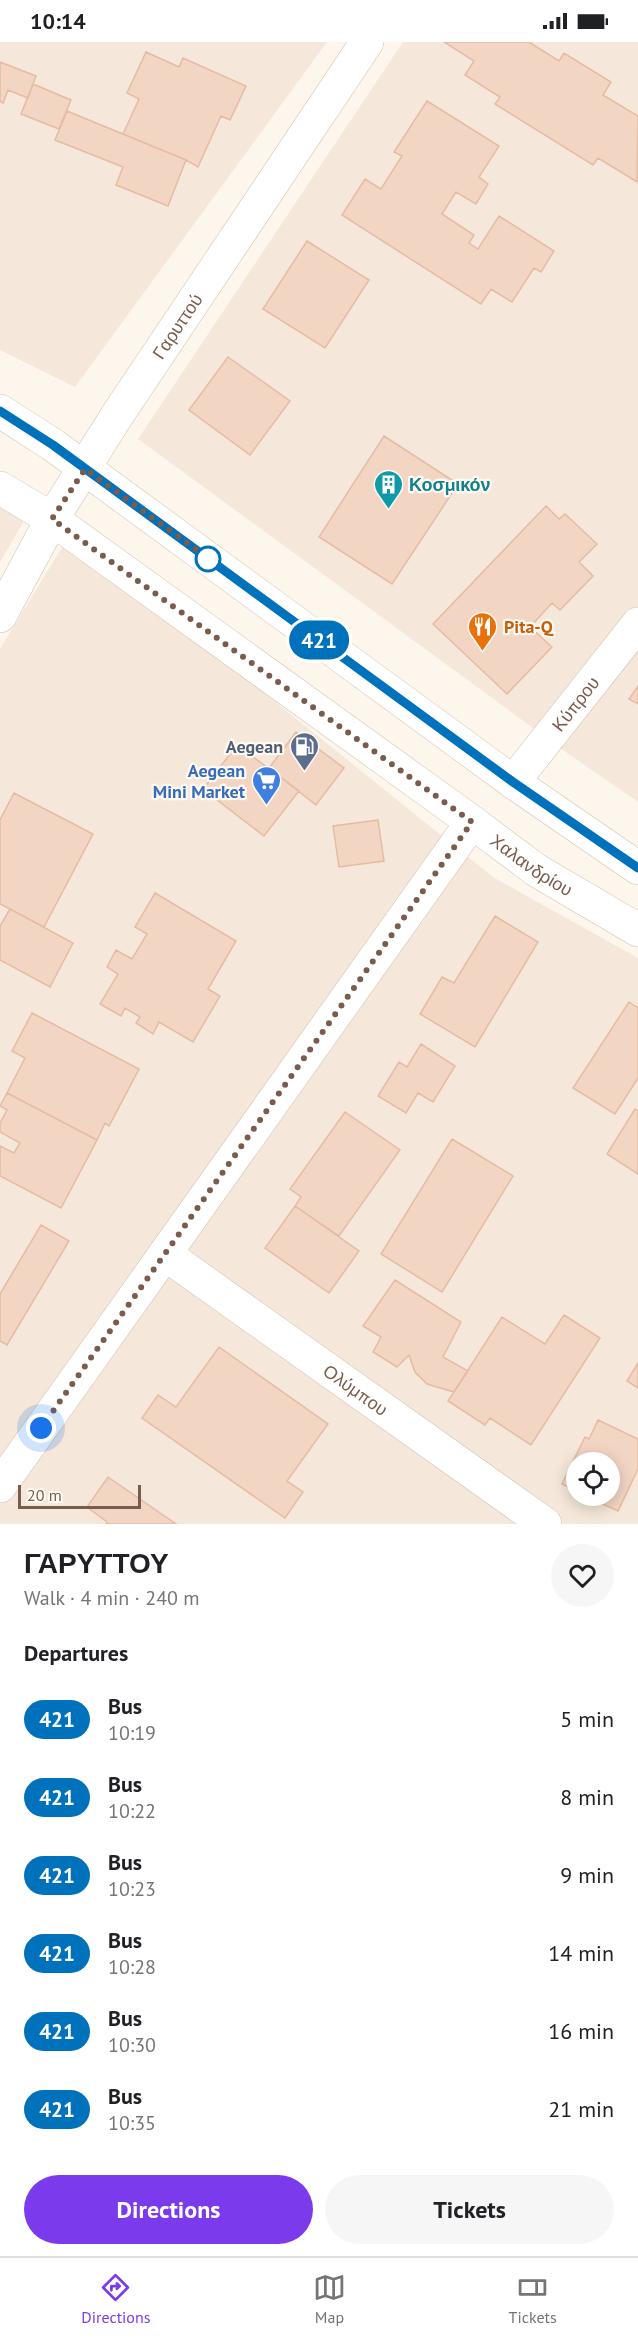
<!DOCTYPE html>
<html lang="en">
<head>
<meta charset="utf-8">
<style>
	:root { --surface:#fff; --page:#f6f6f6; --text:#202124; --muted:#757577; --line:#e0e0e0; --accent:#7c3aed }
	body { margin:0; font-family:"PT Sans",sans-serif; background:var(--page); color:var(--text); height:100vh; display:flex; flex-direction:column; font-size:22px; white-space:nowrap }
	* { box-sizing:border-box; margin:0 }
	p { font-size:20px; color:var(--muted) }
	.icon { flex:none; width:33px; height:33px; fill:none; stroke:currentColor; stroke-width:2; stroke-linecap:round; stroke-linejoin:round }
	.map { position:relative; height:1482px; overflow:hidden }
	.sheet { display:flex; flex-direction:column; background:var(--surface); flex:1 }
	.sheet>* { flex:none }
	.badge { padding:0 12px; border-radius:20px; font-size:21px; line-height:39px }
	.fabs { position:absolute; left:566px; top:1410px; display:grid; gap:12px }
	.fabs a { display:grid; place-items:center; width:54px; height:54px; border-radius:50%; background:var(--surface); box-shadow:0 3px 15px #0003; font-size:30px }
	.scale { position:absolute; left:18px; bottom:15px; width:123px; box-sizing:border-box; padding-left:6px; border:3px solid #7a5c4d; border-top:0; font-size:16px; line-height:21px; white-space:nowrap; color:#7a5c4d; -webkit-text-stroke:4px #fffaf3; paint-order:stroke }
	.you { position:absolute; width:30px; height:30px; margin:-15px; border:4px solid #fff; border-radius:50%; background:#1a73e8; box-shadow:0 0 0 9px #1a73e833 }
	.map>.badge { position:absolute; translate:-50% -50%; box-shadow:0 0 0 3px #fff }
	h2 { padding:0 24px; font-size:22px; line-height:54px }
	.round { display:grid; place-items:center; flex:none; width:63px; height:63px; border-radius:32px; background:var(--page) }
	.headline { display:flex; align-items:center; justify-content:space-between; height:102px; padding:0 24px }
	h1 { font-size:28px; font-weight:700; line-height:45px }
	.action { display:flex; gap:12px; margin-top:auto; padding:12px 24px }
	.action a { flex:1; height:69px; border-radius:36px; background:var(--accent); color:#fff; font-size:24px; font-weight:700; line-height:69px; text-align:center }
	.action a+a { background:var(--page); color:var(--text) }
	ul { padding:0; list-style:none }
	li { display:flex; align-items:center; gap:18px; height:78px; padding:0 24px }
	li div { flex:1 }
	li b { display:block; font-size:22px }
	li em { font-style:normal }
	li .badge { min-width:66px; font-weight:700; text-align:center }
	.status { display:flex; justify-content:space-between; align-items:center; height:42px; padding:0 30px; background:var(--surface); direction:ltr }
	.status svg { height:16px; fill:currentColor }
	.tabs { display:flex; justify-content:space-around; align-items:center; height:84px; border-top:2px solid var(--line); background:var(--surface); font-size:16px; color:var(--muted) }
	.tabs a { display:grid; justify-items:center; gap:3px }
	.tabs .active { color:var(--accent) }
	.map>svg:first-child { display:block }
</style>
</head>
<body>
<div class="status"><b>10:14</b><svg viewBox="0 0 49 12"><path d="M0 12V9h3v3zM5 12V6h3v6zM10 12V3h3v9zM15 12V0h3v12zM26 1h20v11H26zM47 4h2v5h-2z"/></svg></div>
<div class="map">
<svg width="638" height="1482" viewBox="0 0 638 1482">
	<rect width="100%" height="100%" fill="#fdf6ec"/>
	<!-- residential -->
	<path fill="#f5e8da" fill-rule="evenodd" d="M0 0H327L75 345 0 308Z
		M403 0H638V760L570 713 138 397Z
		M0 461 25 477 0 520Z
		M64 502 242 633 493 835 638 916V1482H0V607ZM576 1420H609V1454H576Z"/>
	<!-- building -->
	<path fill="#f3d5c3" stroke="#e6bba3" stroke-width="1.5" d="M444 0H529L559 19 564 11 611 40 603 53 638 74 637 140 598 116 593 123 495 62 500 55 465 33 474 19Z
		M146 10 179 25 183 16 246 44 230 78 221 74 198 125 186 118 123 92 139 57 127 51Z
		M0 20 36 34 28 56 8 48 3 61 0 59Z
		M33 42 71 58 59 87 21 72Z
		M427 59 499 104 479 135 488 142 476 162 456 150 442 172 474 193 469 201 478 207 499 174 554 209 541 230 534 226 512 260 491 247 481 262 342 173 365 137 381 147 402 114 394 110Z
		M67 69 186 118 168 164 116 143 123 125 55 98Z
		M307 199 369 238 325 306 263 267Z
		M228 315 290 359 250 413 189 368Z
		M384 394 458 442 392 542 319 495Z
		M546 464 559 477 565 472 597 502 579 520 593 534 560 568 552 561 530 585 552 605 507 652 433 582Z
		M638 644V662L629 657Z
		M296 690 344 726 316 763 269 726Z
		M237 703 299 749 264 794 203 747Z
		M14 751 93 792 44 885 0 862V778Z
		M378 778 384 819 339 825 333 784Z
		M155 851 236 899 208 947 220 954 193 1000 159 980 153 992 136 981 140 975 125 966 121 974 100 962 118 932 107 925 116 908 132 917 147 892 135 885Z
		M10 867 73 901 50 945 0 918V884Z
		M495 874 538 900 475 1005 420 972 442 935 454 941Z
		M629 960 638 966V1036L615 1072 573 1046Z
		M32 971 139 1027 109 1084 105 1081 97 1098 7 1051 25 1016 12 1009Z
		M421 1002 455 1024 433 1060 418 1051 406 1071 378 1054 399 1020 407 1025Z
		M7 1051 97 1098 61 1166 0 1134V1104L14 1111 20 1101 0 1090V1081L7 1068 0 1064Z
		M635 1067 638 1069V1132L607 1112Z
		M345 1070 400 1108 339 1194 295 1164 301 1155 290 1147Z
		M452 1097 513 1134 442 1250 381 1212Z
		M295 1164 359 1209 329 1251 265 1206Z
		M41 1183 69 1199 7 1303 0 1299V1252Z
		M395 1238 461 1280 443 1315 468 1329 454 1350 427 1342 415 1330 409 1313 397 1325 373 1310 381 1295 363 1284Z
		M564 1273 600 1296 531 1403 490 1376 485 1383 448 1359 502 1275 545 1302Z
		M219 1305 328 1382 287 1439 303 1450 285 1476 142 1376 158 1353 176 1365Z
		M638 1321V1346L627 1339Z
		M598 1378 638 1397V1427L618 1469 585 1454H609V1420H576V1449L562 1442 585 1395 589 1397Z
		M108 1435 176 1482H106L107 1480 87 1465Z"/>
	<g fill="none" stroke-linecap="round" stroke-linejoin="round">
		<defs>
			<g id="minor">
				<path id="s1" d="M513 740 638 582"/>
				<path id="s2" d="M165 1212 545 1482"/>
				<path d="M0 1444 472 780"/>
			</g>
			<g id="tertiary">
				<path id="s3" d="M0 574 52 477 116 375 367 0"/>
			</g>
			<g id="secondary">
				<path d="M0 369 53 403 513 740 638 826"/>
				<path id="s4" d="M0 446 52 477 472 780 536 828 638 888"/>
			</g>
		</defs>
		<!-- minor casing -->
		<use href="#minor" stroke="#d1beb0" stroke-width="34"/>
		<!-- tertiary casing -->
		<use href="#tertiary" stroke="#d1beb0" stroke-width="34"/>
		<!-- secondary casing -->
		<use href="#secondary" stroke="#d6c0b0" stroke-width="34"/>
		<!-- minor -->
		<use href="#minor" stroke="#fff" stroke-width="33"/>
		<!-- tertiary -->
		<use href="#tertiary" stroke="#fff" stroke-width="33"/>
		<!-- secondary -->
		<use href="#secondary" stroke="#fff" stroke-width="33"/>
	</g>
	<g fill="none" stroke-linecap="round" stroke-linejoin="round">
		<defs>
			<path id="line" d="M0 369 53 403 513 740 638 826"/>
		</defs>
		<!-- line casing -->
		<use href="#line" stroke="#fff" stroke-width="14"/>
		<!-- line -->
		<use href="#line" stroke="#0072bc" stroke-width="9"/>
		<!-- walk -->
		<path stroke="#7a5c4d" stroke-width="6" stroke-dasharray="0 10.8" d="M41 1386 472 780 52 477 85 427 212 519 208 517"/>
	</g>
	<!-- icons -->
	<defs>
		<symbol id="building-pin" viewBox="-11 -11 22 30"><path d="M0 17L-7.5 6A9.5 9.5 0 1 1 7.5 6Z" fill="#0f9aa8" stroke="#fffaf3"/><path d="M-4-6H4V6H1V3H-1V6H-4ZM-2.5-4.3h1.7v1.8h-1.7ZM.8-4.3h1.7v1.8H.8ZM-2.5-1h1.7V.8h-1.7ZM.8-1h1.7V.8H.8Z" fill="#fff"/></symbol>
		<symbol id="restaurant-pin" viewBox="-11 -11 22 30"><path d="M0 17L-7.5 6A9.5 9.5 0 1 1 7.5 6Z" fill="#e8710a" stroke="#fffaf3"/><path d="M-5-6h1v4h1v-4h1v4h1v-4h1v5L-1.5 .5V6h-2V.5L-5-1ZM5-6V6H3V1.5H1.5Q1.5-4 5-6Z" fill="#fff"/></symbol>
		<symbol id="fuel-pin" viewBox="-11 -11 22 30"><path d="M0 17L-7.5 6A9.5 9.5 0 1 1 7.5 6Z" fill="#5c6f8a" stroke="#fffaf3"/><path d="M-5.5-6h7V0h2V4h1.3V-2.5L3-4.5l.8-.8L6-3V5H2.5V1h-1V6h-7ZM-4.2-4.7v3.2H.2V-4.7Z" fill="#fff"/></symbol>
		<symbol id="supermarket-pin" viewBox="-11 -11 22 30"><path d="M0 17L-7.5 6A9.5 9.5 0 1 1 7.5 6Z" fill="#3f7fe0" stroke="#fffaf3"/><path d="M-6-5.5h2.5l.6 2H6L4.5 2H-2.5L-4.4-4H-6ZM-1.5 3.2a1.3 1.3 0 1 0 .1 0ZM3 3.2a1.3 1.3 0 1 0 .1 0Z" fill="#fff"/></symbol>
	</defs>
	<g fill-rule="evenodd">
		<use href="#building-pin" x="372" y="426" width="33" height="45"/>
		<use href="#restaurant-pin" x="466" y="568" width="33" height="45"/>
		<use href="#fuel-pin" x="288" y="688" width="33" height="45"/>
		<use href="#supermarket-pin" x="250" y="722" width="33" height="45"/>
	</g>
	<!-- markers -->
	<circle fill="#fff" stroke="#0072bc" stroke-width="3" cx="208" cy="517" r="12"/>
	<g text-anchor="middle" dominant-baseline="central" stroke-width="4.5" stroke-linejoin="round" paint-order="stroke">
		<!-- street labels -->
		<g font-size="18" fill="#7a5c4d" stroke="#fffaf3">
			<text stroke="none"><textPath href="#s3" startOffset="340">Γαρυττού</textPath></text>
			<text stroke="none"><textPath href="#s1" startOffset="100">Κύπρου</textPath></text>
			<text stroke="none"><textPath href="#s4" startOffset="652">Χαλανδρίου</textPath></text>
			<text stroke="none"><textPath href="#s2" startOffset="234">Ολύμπου</textPath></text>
		</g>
		<!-- culture labels -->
		<g font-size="18" font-weight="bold" fill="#0d838f" stroke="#fffaf3" text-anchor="start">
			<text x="409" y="442">Κοσμικόν</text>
		</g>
		<!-- food labels -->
		<g font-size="18" font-weight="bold" fill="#c56008" stroke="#fffaf3" text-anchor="start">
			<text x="504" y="584">Pita-Q</text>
		</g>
		<!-- service labels -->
		<g font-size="18" font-weight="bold" fill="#4e5e75" stroke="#fffaf3" text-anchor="end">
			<text x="283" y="704">Aegean</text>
		</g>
		<!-- shop labels -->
		<g font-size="18" font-weight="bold" fill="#366cbe" stroke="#fffaf3" text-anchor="end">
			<text x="245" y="728">Aegean<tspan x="245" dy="21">Mini Market</tspan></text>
		</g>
	</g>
</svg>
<div class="fabs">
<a><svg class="icon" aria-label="locate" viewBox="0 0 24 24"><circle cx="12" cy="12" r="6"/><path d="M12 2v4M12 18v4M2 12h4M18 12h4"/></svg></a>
</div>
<div class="scale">20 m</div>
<div class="you" style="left:41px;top:1386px"></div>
<b class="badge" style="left:319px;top:598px;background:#0072bc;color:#fff">421</b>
</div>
<section class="sheet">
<div class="headline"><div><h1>ΓΑΡΥΤΤΟΥ</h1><p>Walk · 4 min · 240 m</p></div><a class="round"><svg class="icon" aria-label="heart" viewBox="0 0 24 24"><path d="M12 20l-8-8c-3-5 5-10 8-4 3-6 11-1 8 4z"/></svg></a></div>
<h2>Departures</h2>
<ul>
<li><span class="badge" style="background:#0072bc;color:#fff">421</span><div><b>Bus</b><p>10:19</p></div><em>5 min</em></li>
<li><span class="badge" style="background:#0072bc;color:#fff">421</span><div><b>Bus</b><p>10:22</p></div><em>8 min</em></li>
<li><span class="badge" style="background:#0072bc;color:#fff">421</span><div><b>Bus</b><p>10:23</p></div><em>9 min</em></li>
<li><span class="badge" style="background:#0072bc;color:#fff">421</span><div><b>Bus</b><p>10:28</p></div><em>14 min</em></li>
<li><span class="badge" style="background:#0072bc;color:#fff">421</span><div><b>Bus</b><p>10:30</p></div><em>16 min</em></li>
<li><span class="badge" style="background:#0072bc;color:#fff">421</span><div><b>Bus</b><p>10:35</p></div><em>21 min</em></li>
</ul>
<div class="action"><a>Directions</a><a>Tickets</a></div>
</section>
<nav class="tabs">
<a class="active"><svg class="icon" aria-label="directions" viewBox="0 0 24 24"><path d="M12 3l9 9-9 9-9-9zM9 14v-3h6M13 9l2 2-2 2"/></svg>Directions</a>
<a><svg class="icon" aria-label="map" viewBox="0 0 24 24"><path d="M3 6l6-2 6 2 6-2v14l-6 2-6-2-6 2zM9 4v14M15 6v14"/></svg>Map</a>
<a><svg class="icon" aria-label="tickets" viewBox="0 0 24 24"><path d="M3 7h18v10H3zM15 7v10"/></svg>Tickets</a>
</nav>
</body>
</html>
